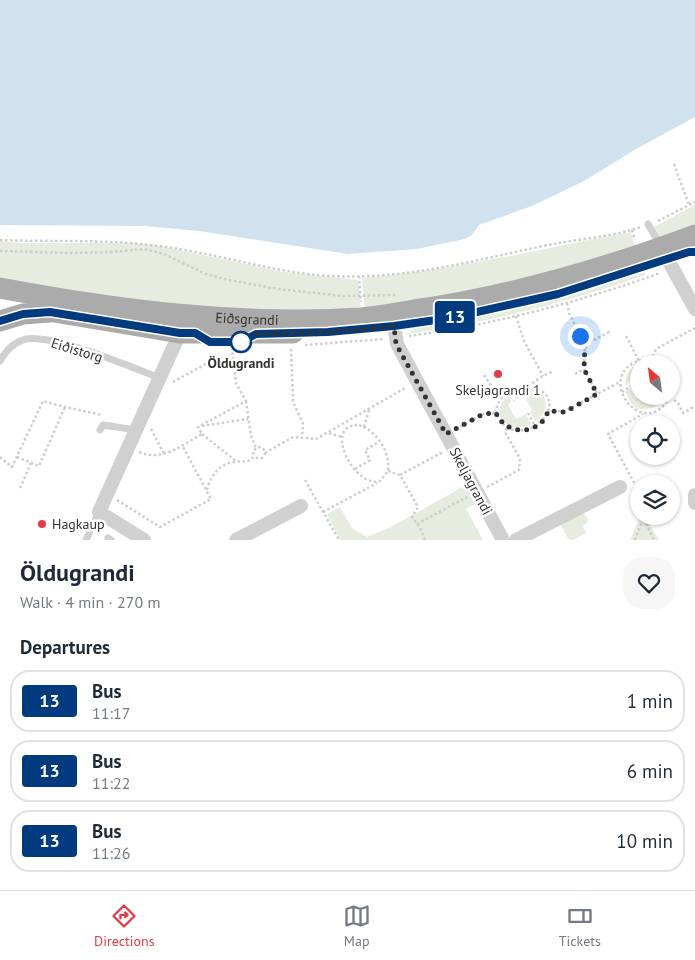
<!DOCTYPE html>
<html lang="en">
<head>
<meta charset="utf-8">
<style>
	:root { --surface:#fff; --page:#f6f6f7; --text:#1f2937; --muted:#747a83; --line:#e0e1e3; --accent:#e63946 }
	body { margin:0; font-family:"PT Sans",sans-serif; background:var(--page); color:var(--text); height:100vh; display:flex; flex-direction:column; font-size:19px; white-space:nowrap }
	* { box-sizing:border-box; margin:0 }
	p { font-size:16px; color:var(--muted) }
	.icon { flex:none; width:28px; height:28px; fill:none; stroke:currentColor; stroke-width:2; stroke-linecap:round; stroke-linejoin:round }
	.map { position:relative; height:540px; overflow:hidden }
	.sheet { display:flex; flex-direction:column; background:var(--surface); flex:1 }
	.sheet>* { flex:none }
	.badge { padding:0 10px; border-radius:4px; font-size:18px; line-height:32px }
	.needle { width:32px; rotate:331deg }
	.tools { position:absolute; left:630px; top:355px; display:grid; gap:10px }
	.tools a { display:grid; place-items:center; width:50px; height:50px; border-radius:50%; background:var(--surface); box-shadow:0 1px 4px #0004; font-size:25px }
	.you { position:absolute; width:25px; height:25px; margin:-12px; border:4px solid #fff; border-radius:50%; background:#1a73e8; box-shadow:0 0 0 8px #1a73e833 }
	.map>.badge { position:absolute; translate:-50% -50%; box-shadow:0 0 0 2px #fff }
	h2 { padding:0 20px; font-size:19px; line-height:45px }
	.round { display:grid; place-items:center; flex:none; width:52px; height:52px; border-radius:20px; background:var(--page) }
	.headline { display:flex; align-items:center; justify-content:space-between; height:85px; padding:0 20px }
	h1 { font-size:24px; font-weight:800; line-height:38px }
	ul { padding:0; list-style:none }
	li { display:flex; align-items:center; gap:15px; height:62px; margin:0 10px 8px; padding:0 10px; border:2px solid var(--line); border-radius:20px }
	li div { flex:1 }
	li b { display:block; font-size:19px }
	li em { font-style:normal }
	li .badge { min-width:55px; font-weight:700; text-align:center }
	.menu { display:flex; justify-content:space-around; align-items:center; height:70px; border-top:1px solid var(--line); background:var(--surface); font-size:14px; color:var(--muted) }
	.menu a { display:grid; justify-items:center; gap:2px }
	.menu .selected { color:var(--accent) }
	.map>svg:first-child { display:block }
</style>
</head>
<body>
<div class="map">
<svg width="695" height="540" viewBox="0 0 695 540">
	<rect width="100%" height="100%" fill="#fff"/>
	<!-- green -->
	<path fill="#e6ecdf" d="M695 205V231L660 241 652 228Z
		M631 232 636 249 574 270 365 311 362 278C454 271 541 248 631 232Z
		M0 241 20 243H132L156 245 283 272 358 280 361 309 209 311 0 281Z
		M644 272 646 275C566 302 490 323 407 334L413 329 504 312 593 289Z
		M638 363 647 364H639V376L627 382 628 384 625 386C626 375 629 369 638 363Z
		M527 388 541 392C550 404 545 413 536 422L530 412 532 410 524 395 516 400 512 393Z
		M630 389 636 398 640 396 665 397C659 407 649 410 638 409L631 403 625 392Z
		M508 395 511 402 508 405 516 419 526 414 531 424C509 435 487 416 508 395Z
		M466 485 475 504 466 509 483 540H340L327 514 340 507 352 528 367 537 389 528Z
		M583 513 588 519 587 523 583 526 586 533 573 540H569L558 521Z
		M640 516 647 520 659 540H630Z"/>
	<!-- water -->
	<path fill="#cfe2ee" d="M0 0H695V117L636 149 584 181 532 206 479 225 472 235 465 239 417 249 348 254 199 231 145 226 0 225Z"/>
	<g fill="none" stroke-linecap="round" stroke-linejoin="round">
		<!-- path -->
		<path stroke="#cdcdcd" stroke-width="2.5" stroke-dasharray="2.5 2.5" stroke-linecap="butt" d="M674 164 689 205
			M658 221 695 202
			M632 230 635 240
			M0 240C53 242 106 239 159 246 217 253 273 273 331 276 407 280 475 260 548 245 578 239 611 237 641 227
			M0 251 69 253 112 252 144 249 164 254 206 274 224 279 278 289 343 296 396 295
			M359 276 361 302
			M567 303 569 313 585 345 584 369 597 394
			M516 316 524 341 543 376
			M409 336C427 333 447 331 465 327 532 314 596 296 660 273
			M626 336 639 361
			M305 345 384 339
			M585 345 609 332 610 335
			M291 349 293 402 303 424 302 437
			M651 361 656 349 695 328
			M656 364C649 359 641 359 633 363 597 384 647 442 670 396
			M575 374 584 369
			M484 375 500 399
			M173 382 213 360H233
			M528 386C583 397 517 461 496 413 497 395 512 389 528 386Z
			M528 386 543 376 553 371
			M508 392 514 401
			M622 392 630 387
			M670 397 678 403 683 413 695 406
			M246 401 251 436 256 448
			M548 411H565L620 382
			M528 413 535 426
			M359 425C376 430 391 453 388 471L380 481C355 489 321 424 359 425Z
			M202 426 248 419
			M364 427 369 410
			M151 429 164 454
			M456 429 483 414 496 413
			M329 433 342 437
			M202 434 236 461
			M139 452C162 462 182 445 202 434L198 427 246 401 236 383 232 349
			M265 453 293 437 316 439 407 387
			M0 457 12 467 43 401 65 407 102 415
			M17 457 39 466 65 407
			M355 469 370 460 365 450 379 442
			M388 471 400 475 418 507 412 517 420 528 425 540
			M400 475 443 452
			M305 480 339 540
			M487 487 519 470 520 459 505 432 507 428
			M20 488 31 463
			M207 490C210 476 219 464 234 462 240 461 245 462 251 460L254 456 253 452 256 448 261 447 264 450 265 454 262 458H257L254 456
			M639 492 608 434 643 414
			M117 500 160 527 211 499 182 445
			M323 512 377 483
			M644 519 654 540
			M417 524 467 497
			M635 540 644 516"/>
		<!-- service -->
		<path stroke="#d0d0d0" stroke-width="7" d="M648 224 660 245
			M689 252H695
			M0 361C6 350 14 342 26 339 54 334 131 367 160 378
			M100 430 103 425 136 430
			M108 538 111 540
			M86 540 99 512"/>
		<!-- minor -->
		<path stroke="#d0d0d0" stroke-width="14" d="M661 247 695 309
			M392 313 397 344 503 540
			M695 495V503
			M144 540 99 512 183 326
			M236 540 301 506
			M516 540 620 487"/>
		<!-- primary -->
		<g stroke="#ababab" stroke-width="21">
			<path id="s1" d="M0 288C118 310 241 326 361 318 379 316 397 313 414 310 511 296 604 269 695 235"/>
			<path d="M48 311 180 333H293"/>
			<path d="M0 321 23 314 50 312"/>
		</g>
	</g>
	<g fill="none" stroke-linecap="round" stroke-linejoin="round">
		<defs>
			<path id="line" d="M0 321 23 314 50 312 180 333H195L210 342H241L256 334 328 332 394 326 450 318 558 294 689 252H695"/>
		</defs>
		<!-- line casing -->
		<use href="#line" stroke="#fff" stroke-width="11"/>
		<!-- line -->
		<use href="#line" stroke="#003b80" stroke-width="8"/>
		<!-- walk -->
		<path stroke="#333" stroke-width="5" stroke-dasharray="0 9" d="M241 342 256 334 328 332 394 326 396 344 446 434 483 414 496 413C507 438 542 434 548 411L565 412 597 394 584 369 585 345 580 336"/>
	</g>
	<!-- markers -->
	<circle fill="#fff" stroke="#003b80" stroke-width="2.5" cx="241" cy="342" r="10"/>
	<g fill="#e63946" stroke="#fff" stroke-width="2">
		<circle cx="498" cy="374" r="5"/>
		<circle cx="42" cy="524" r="5"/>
	</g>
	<g text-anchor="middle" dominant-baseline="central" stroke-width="5" stroke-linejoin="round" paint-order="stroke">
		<!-- street labels -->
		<g font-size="14" fill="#333" stroke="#fff">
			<text stroke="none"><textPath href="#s1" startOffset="249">Eiðsgrandi</textPath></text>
			<text transform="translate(77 350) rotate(17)">Eiðistorg</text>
			<text transform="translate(471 481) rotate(62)">Skeljagrandi</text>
		</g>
		<!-- stop labels -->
		<g font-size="14" font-weight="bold" fill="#333" stroke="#fff">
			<text x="241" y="363">Öldugrandi</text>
		</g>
		<!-- poi labels -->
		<g font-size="14" fill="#333" stroke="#fff">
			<text x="498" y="390">Skeljagrandi 1</text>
			<text x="52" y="524" text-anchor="start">Hagkaup</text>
		</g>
	</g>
</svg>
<div class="tools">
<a><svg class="needle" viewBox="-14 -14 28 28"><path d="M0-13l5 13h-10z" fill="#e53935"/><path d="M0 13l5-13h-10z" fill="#747a83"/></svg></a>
<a><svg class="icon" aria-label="locate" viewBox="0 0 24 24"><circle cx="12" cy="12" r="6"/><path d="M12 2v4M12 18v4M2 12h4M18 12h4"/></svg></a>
<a><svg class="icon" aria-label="layers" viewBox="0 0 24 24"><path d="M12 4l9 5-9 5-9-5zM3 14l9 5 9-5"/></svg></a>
</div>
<div class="you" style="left:580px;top:336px"></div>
<b class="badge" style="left:455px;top:317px;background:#003b80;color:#fff">13</b>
</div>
<section class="sheet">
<div class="headline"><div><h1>Öldugrandi</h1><p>Walk · 4 min · 270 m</p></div><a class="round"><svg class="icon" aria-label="heart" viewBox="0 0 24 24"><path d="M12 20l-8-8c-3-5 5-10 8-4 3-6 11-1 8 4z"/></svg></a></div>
<h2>Departures</h2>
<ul>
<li><span class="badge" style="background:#003b80;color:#fff">13</span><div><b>Bus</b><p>11:17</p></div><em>1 min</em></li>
<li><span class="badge" style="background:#003b80;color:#fff">13</span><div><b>Bus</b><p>11:22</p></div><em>6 min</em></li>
<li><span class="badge" style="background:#003b80;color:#fff">13</span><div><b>Bus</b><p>11:26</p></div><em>10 min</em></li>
</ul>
</section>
<nav class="menu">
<a class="selected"><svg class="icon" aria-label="directions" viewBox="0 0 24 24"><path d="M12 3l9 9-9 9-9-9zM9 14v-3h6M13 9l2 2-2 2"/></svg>Directions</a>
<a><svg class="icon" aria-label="map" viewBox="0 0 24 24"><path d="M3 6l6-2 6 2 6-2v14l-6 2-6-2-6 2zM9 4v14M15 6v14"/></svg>Map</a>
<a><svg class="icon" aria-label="tickets" viewBox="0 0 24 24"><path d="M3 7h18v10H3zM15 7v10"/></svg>Tickets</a>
</nav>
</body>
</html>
